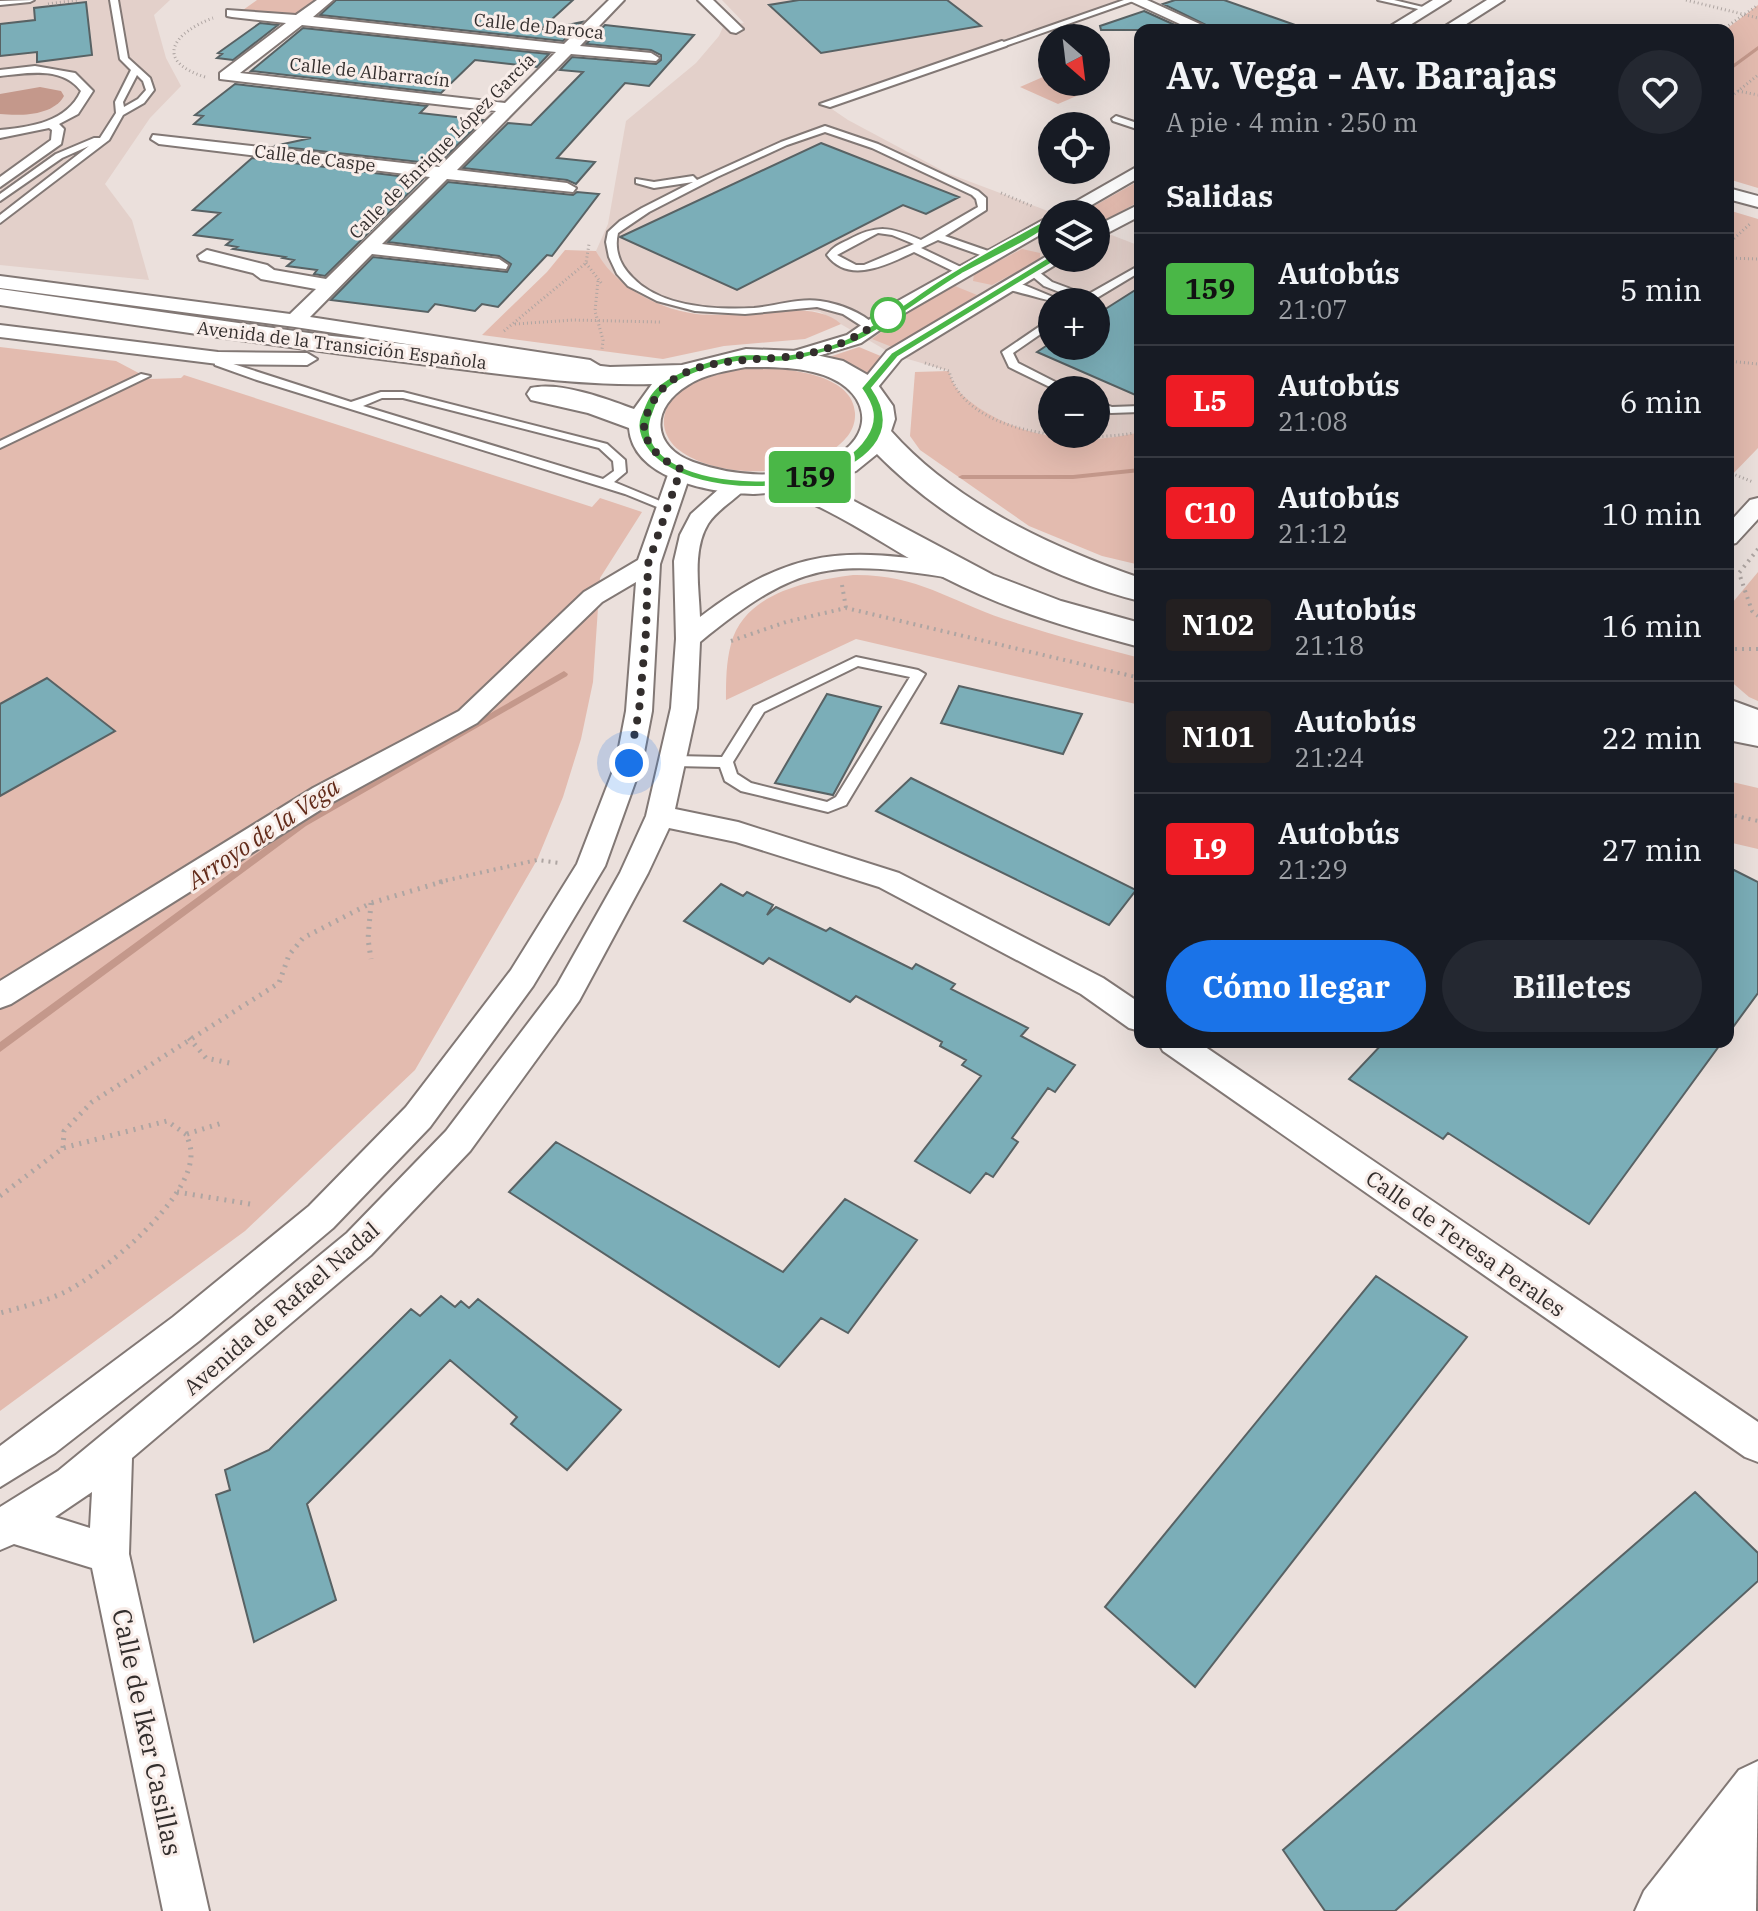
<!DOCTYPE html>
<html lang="es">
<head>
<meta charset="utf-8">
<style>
	:root { --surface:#171b24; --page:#242831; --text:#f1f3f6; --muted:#9ea1a6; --line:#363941; --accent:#1a73e8 }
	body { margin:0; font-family:"IBM Plex Serif",serif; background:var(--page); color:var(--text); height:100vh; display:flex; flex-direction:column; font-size:30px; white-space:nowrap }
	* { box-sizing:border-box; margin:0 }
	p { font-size:26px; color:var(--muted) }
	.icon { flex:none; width:44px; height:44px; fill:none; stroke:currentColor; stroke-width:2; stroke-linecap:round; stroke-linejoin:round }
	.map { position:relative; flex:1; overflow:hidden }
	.panel { position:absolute; left:1134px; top:24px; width:600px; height:1024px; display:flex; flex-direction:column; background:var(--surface); border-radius:16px; box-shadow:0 8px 32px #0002 }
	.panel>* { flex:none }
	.badge { padding:0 16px; border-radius:6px; font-size:28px; line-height:52px }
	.needle { width:52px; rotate:152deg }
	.buttons { position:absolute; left:1038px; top:24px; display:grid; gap:16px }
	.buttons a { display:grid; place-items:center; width:72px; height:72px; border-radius:50%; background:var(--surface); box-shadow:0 8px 32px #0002; font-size:40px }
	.you { position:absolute; width:40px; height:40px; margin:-20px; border:6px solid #fff; border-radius:50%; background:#1a73e8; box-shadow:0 0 0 12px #1a73e833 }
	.map>.badge { position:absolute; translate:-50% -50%; box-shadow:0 0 0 4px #fff }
	h2 { padding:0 32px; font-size:30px; line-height:72px }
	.round { display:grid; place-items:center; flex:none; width:84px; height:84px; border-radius:42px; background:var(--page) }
	.headline { display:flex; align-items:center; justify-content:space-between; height:136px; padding:0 32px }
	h1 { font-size:38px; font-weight:700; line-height:60px }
	.action { display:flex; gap:16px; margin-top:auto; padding:16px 32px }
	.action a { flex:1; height:92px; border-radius:48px; background:var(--accent); color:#fff; font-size:32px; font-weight:700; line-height:92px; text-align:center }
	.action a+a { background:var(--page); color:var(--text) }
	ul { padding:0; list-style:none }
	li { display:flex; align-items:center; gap:24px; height:112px; padding:0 32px; border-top:2px solid var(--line) }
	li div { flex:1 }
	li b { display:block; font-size:30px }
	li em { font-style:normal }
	li .badge { min-width:88px; font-weight:700; text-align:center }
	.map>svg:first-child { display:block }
</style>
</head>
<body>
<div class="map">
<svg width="1758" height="1911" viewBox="0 0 1758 1911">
	<rect width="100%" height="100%" fill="#ebe0dc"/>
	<!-- built -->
	<path fill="#e3d0ca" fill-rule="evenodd" d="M0 0H170L154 15 166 58 181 86 150 118 105 184 132 220 149 280 0 265Z
		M722 0H1132L826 105 848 120 947 173 1056 214H1052V258H1096V229L1140 246V432L1117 438H1089L1041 435 1022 430 997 420 968 401 951 383 949 371 894 355 820 312 808 310 711 316 658 304 631 291 606 271 596 251 608 224 626 121 696 63 719 36 723 27 744 23ZM1052 302H1096V346H1052ZM1052 390H1096V434H1052Z"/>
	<!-- green -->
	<path fill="#e3bbaf" d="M257 0H317L296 16 243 10Z
		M1758 5V188L1728 179V30H1725Z
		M1052 73V82H1081L1095 88 1058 104 1020 87Z
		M1140 180V201L1099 224 1096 223V214H1080Z
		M1728 210 1758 219V448L1728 479Z
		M1022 249 1040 253V259L992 285 973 281 974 274Z
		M565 250 596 251C617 291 671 316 715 315 750 315 815 299 841 324L805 339 724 346 663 359 482 335 547 272Z
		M955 286 977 295 892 347 872 339 911 310Z
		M0 347 116 361 150 379 181 378 184 375 592 507 600 498 642 512 600 578 593 682 581 739 563 797 537 860 415 1070 245 1231 0 1411Z
		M859 347 883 357 869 377 826 358Z
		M752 367C782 368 853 372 855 413 856 431 844 442 830 452 794 478 715 478 679 450 672 445 665 435 664 425 662 383 720 373 752 367Z
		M949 371C952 388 965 398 979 408 1026 439 1086 446 1140 432V565L1102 556 1029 526 920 450 910 436 915 372Z
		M1758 572V701L1749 697 1728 679V608Z
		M853 575C917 574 948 600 1004 619 1049 634 1094 646 1140 658V705L856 639 726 700C726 681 726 663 731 644 745 592 808 581 853 575Z
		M1728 781 1758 788V849L1728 842Z"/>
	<!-- water -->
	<path fill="#c4988b" d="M40 87 61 91 64 96C53 116 20 116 0 114V94Z"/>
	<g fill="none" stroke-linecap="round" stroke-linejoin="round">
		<!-- stream -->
		<path fill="#c4988b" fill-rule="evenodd" d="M1758 46V50L1728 72V68Z
			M1140 468V472L1073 479H962L958 477 962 475H1073Z
			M564 671 568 674 567 676 306 826 0 1052V1042L300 822Z"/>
	</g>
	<!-- building -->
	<path fill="#7baeb8" stroke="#586264" stroke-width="2" d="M336 0H573L539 31 582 22 563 41 320 15Z
		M799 0H947L981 26 821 53 769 5Z
		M1175 0H1224L1298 26V30H1216L1163 4Z
		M86 2 92 55 37 62V52L0 56V24L35 20 34 8Z
		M1144 11 1186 30H1101L1100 26Z
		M260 23 278 25 233 60 217 58 222 54 218 53Z
		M605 25 694 35 649 86 625 83 557 158 595 162 576 184 567 180 463 168 508 123 531 125 583 72 560 70 572 57 656 64 661 60V55L651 50 586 44Z
		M303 28 549 54 537 67 475 60 441 93 251 71Z
		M235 84 427 106 420 113 483 120 438 164 274 146 311 138 194 124 203 116 195 115Z
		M821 143 959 197 926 214 903 205 737 290 620 237Z
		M252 158 423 179 325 276 314 274 317 270 287 266 294 260 283 258 285 257 233 249 237 247 226 245 232 240 194 235 220 213 193 210Z
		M448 182 573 195 577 192 599 194 552 256 547 255 498 307 482 304 475 311 435 304 428 312 331 300 373 257 507 272 511 264 499 256 388 242Z
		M1140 287V397L1037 352 1052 342V346H1096V315Z
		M47 678 115 731 0 796V704Z
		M959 686 1082 714 1063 754 941 723Z
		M827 694 881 707 833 795 775 783Z
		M911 778 1136 890 1109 925 876 811Z
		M1728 867 1758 882V993L1728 1034Z
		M721 884 743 896 747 892 773 905 767 915 776 907 826 931 830 928 912 969 916 964 955 984 951 989 1028 1028 1021 1036 1075 1065 1055 1092 1048 1088 1012 1138 1018 1142 993 1177 986 1173 970 1193 915 1161 981 1076 962 1065 966 1060 940 1046 942 1042 856 996 850 1002 769 958 763 964 684 921Z
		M1384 1042H1722L1589 1224 1448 1133 1443 1139 1349 1079Z
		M556 1142 783 1272 845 1199 917 1240 848 1333 821 1318 779 1367 509 1192Z
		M1376 1276 1467 1337 1195 1687 1105 1607Z
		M441 1296 455 1307 461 1301 469 1308 478 1299 621 1410 567 1470 511 1424 517 1417 450 1360 307 1504 336 1600 254 1642 216 1495 230 1490 225 1470 269 1450 411 1309 420 1316Z
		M1695 1492 1758 1553V1581L1395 1911H1325L1283 1850Z"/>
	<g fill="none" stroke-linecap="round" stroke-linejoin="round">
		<defs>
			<path id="service" d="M34 0 30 2 0 5V1Z
				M110 0H118L128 58 150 78 154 90 144 103 123 115 109 140 0 223V215L89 146 62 158 0 201V194L56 154 94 138H100L116 113 115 102 131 70 120 59ZM137 75 143 81 146 90 138 99 124 107 123 102Z
				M1124 0H1136L1005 46 998 44Z
				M1378 0H1394L1431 9 1427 11Z
				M1116 116 1140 124V130L1113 121 1112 119Z
				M825 126 878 144 978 191 986 198V210L945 236 994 253V257H986L938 240 921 248 965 269V273H957L914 252C888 264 849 285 827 255 833 247 839 244 848 240 878 224 890 227 921 240L978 207 976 199 972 195 872 148 825 132 787 145 717 177 649 212 618 233C614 250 620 265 632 277 660 307 715 310 754 308 776 306 798 298 820 301 840 304 861 312 876 326V330H868L843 314 817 307 745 314 695 311 657 301 628 286 617 274 609 257 606 242 608 232 620 221 642 208 693 182 654 188 636 183V179L654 182 693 176 697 180 781 142ZM878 233 892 235 914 244 864 265H856L837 255Z
				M1140 265V272L1090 302H1078L1080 300 1044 286 1026 271 1035 269 1052 282 1087 295Z
				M1007 284 1024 285 1065 302C1044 302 1025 292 1003 289V285Z
				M1052 318V326L1013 353 1018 363 1071 390H1056L1009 367 1002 352Z
				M214 356H222L224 361 351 402 381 392H403L607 444 625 460 626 472 614 482 672 506 666 510 662 509 625 494 257 380 215 365ZM382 398H403L599 448 613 461 614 471 603 479 363 406Z
				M141 374 150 376 0 448V441Z
				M1096 401 1112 407 1140 406V412L1111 413 1096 408Z
				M856 657 918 670 925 674 846 805 828 812 741 791 725 781 720 767 675 766 668 761 675 756 722 757 754 706ZM858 666 910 677 836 797 827 802 751 783 737 774 733 762 764 712Z"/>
			<path id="pedestrian" d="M1002 41 1008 44 1006 46 830 107 820 104Z
				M35 66 75 73 93 91 78 114 59 124 64 129 61 144 0 187V177L51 140 52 130 49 128 0 138V130C31 127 67 122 81 91 62 66 27 73 0 76V70Z"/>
			<path id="minor" d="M317 0H333L313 17 564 44 609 0H624L580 46 651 53 659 58 656 61 571 54 457 170 567 183 576 188 573 192 447 179 382 244 499 259 508 265 506 269 372 254 310 317 590 360 600 366 597 370 590 372 295 327 0 288V276L290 314 316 289 261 279 253 273 200 260 198 256 207 250 267 265 274 270 326 279 430 177 159 144 151 139 153 135 439 167 496 111 220 79V73L286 23 232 17 227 16V10L296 15ZM302 25 556 52 505 103 240 73Z
				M698 0H713L743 29 736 33 731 32Z
				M1128 0H1147L1213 30H1193Z
				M1433 0H1450L1402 30H1384Z
				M1487 0H1504L1457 30H1439Z
				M1140 165V177L1076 214H1054Z
				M1728 188 1758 196V207L1728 199Z
				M1140 204V216L1096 239V226Z
				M1052 215V228L903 314 861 343 791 364 781 358 784 354 847 335 889 306Z
				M1052 253V258H1062L1060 262 901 359 874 392H860L857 388 887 351Z
				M0 325 218 352 307 353 317 359 307 365 218 364 0 337Z
				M681 462 692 469 660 564 652 711 642 763 605 866 533 986 430 1127 333 1228 199 1341 55 1453 0 1487V1446L173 1317 309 1206 406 1107 511 970 577 864 616 763 626 711 636 582 602 602 477 723 333 802 11 1004 0 1008V981L313 788 459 711 584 592 638 560 670 469Z
				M738 477 749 484C738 499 718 508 708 524 692 550 699 588 700 617 793 546 846 547 957 565L965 567 969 572 965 577 957 579C833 559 800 560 700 642L697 708 675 809 738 822 899 873 1103 978 1140 1003V1031L1129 1028 1081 994 879 887 736 842 669 828 648 873 579 1001 470 1151 371 1255 132 1458 129 1554 209 1911H163L92 1568 14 1544 0 1550V1507L58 1471 347 1233 446 1131 557 985 620 873 646 816 671 708 676 639 674 561 680 535 691 514 730 479ZM92 1492 90 1528 55 1517Z
				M1758 498V519L1736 543 1728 545V524L1750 500Z
				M1728 699 1758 710V729L1728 718Z
				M1158 1042H1198L1758 1422V1462L1745 1457 1163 1051Z"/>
			<path id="tertiary" d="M1758 1761 1756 1911H1635L1644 1891 1739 1770Z"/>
			<path id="primary" d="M0 289 323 335 610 367 682 365 746 349 798 351 843 361 873 378 893 406 895 419 891 431C955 503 1051 547 1140 578V601C1045 577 946 524 877 454L856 471 822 484 993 575 1061 601 1140 623V647C1073 629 1007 610 945 578 893 552 844 514 789 494 779 490 765 494 753 494 713 493 633 480 629 428L588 413 531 400 527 394 531 388C559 381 607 399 634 409L652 384C577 386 502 374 428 365 285 348 142 326 0 305ZM746 367C768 367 791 367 813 372 870 385 882 437 825 462 783 480 735 477 693 462 651 446 650 408 688 385 705 374 726 371 746 367Z
				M1728 714 1758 720V746L1728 740Z"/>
		</defs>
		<!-- service casing -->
		<use href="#service" stroke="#827875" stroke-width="4"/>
		<!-- pedestrian casing -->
		<use href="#pedestrian" stroke="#827875" stroke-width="4"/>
		<!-- minor casing -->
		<use href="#minor" stroke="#827875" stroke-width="4"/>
		<!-- tertiary casing -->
		<use href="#tertiary" stroke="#827875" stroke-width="4"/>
		<!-- primary casing -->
		<use href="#primary" stroke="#827875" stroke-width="4"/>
		<!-- path-far2 -->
		<path stroke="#aea5a2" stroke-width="3" stroke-dasharray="1 3" stroke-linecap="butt" d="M1686 0 1758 18
			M48 4 79 0
			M1722 30 1758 5
			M205 77C152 60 175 32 213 18
			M1738 91 1758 95
			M1728 99 1758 75
			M1001 193 1032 206
			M1728 244 1751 223
			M1728 258 1758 259
			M586 263 602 284
			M1074 270 1095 258
			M598 281 595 311 603 340 602 350
			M515 324 573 320 660 322
			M504 331 586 263 589 244
			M1728 361 1758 364
			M925 363 949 371C966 438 1086 443 1140 432
			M1728 472 1753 482"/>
		<!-- path-far1 -->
		<path stroke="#aea5a2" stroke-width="4" stroke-dasharray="2 5" stroke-linecap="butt" d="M1758 549 1739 573 1752 611 1758 616
			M842 585 846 608
			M731 641 786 622 846 608 1140 678
			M1728 649H1758
			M1728 814 1758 821
			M439 882 537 860 560 863"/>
		<!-- path -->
		<path stroke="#aea5a2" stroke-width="5" stroke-dasharray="2 6" stroke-linecap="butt" d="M371 903 368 939 371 959
			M189 1038 206 1058 234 1064
			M187 1134 225 1122
			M63 1148 64 1131 92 1102 279 983 289 955 303 938 371 903 448 880
			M177 1192 250 1204
			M0 1196 63 1148 167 1121 187 1135C188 1140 191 1147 191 1153 193 1199 103 1273 65 1292 44 1302 22 1307 0 1313"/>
		<!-- service -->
		<use href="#service" fill="#fff" fill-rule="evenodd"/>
		<!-- pedestrian -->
		<use href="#pedestrian" fill="#fff" fill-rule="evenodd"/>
		<!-- minor -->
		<use href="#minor" fill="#fff" fill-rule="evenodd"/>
		<!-- tertiary -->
		<use href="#tertiary" fill="#fff" fill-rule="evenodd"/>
		<!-- primary -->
		<use href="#primary" fill="#fff" fill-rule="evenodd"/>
	</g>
	<!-- line -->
	<path fill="#4ab747" stroke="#fff" stroke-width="2" d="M1049 218 1057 220C1030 242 993 257 962 274 927 295 895 321 860 340 842 350 816 354 796 360 781 364 763 360 748 361 722 362 675 376 660 397 657 402 655 409 653 414 622 486 820 508 866 437 878 419 873 405 861 388L891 353 1050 256H1057V260L898 357 872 388C936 480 718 520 652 455 643 445 635 430 640 417 643 410 646 401 650 395 666 371 722 355 749 354 763 354 778 357 792 354 810 351 834 345 850 337 882 322 913 297 943 278 977 256 1013 238 1049 218Z"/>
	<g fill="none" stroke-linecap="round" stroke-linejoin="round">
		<!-- walk -->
		<path stroke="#332e2d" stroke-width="8" stroke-dasharray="0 14.4" d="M629 763 639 711 646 632 648 564 681 469C662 461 645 447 644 425 644 420 647 413 650 408 676 347 765 366 815 352 847 344 870 329 896 310L888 315"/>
	</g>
	<!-- markers -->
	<circle fill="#fff" stroke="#4ab747" stroke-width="4" cx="888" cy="315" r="16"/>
	<g text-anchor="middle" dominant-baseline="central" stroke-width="6" stroke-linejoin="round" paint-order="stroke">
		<!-- far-street labels -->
		<g font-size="18" fill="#332e2d" stroke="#f8ede9">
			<text transform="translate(539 26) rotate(6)">Calle de Daroca</text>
			<text transform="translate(370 72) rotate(6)">Calle de Albarracín</text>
			<text transform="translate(442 146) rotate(-45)">Calle de Enrique López García</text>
			<text transform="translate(315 158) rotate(7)">Calle de Caspe</text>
			<text transform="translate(342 345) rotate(7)">Avenida de la Transición Española</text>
		</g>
		<!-- street labels -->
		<g font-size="22" fill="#332e2d" stroke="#f8ede9">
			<text transform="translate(1466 1243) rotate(35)">Calle de Teresa Perales</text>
			<text transform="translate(281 1308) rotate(-41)">Avenida de Rafael Nadal</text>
		</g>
		<!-- water labels -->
		<g font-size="24" font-style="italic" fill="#632b1a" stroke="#f8ede9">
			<text transform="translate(263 833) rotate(-34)">Arroyo de la Vega</text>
		</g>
		<!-- near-street labels -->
		<g font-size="26" fill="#332e2d" stroke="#f8ede9">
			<text transform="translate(148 1732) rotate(78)">Calle de Iker Casillas</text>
		</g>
	</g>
</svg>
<div class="buttons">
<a><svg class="needle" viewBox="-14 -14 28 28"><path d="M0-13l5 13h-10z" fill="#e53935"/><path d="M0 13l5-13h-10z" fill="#9ea1a6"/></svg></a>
<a><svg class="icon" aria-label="locate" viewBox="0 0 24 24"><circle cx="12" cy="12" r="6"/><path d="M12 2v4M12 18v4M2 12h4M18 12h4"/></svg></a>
<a><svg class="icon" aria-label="layers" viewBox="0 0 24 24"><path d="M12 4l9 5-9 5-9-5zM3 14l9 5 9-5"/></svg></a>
<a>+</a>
<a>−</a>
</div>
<div class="you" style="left:629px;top:763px"></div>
<b class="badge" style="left:810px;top:477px;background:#4ab747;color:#111">159</b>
<section class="panel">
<div class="headline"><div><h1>Av. Vega - Av. Barajas</h1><p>A pie · 4 min · 250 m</p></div><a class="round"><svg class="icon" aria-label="heart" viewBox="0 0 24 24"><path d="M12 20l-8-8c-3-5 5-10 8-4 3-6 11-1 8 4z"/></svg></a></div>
<h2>Salidas</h2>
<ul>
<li><span class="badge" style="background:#4ab747;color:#111">159</span><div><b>Autobús</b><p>21:07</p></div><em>5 min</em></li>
<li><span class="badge" style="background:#ee1c25;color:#fff">L5</span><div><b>Autobús</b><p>21:08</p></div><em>6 min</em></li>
<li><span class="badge" style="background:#ee1c25;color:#fff">C10</span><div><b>Autobús</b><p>21:12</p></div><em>10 min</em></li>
<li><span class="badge" style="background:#231f20;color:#fff">N102</span><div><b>Autobús</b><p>21:18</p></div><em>16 min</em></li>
<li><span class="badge" style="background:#231f20;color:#fff">N101</span><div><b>Autobús</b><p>21:24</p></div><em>22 min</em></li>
<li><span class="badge" style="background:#ee1c25;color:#fff">L9</span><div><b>Autobús</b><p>21:29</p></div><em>27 min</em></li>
</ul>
<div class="action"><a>Cómo llegar</a><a>Billetes</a></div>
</section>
</div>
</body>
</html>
